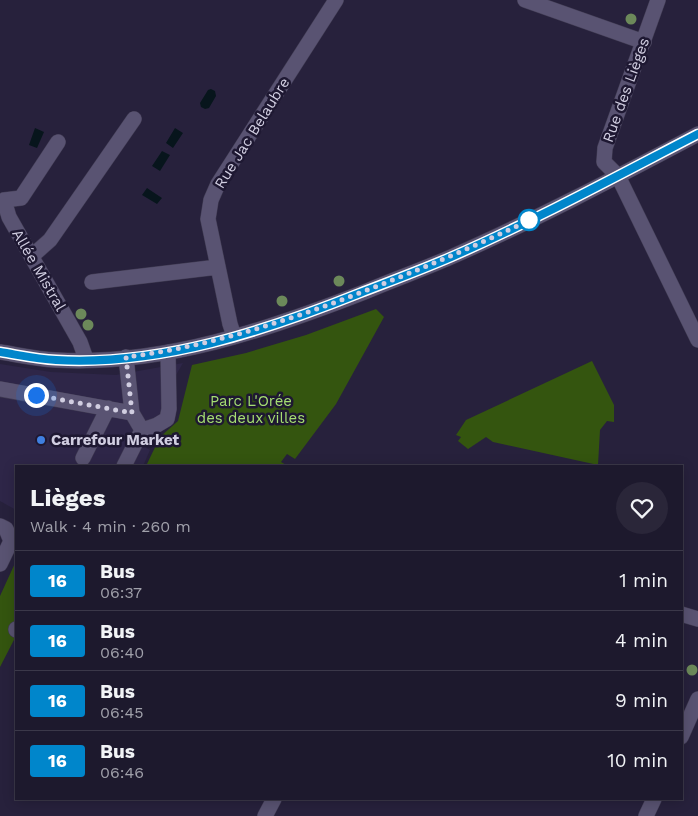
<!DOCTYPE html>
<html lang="en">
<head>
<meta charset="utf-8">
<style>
	:root { --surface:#1d192d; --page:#2a2639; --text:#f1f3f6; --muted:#a0a0aa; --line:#3b3849 }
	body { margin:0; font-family:"Work Sans",sans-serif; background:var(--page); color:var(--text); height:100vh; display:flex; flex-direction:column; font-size:19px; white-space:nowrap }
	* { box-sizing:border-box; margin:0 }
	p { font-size:16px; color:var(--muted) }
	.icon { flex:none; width:28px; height:28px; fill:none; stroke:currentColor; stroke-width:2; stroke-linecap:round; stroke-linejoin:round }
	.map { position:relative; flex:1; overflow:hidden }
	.panel { position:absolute; left:15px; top:465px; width:668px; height:335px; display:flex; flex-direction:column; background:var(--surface); border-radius:0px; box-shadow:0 2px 12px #0003,0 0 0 1px var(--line) }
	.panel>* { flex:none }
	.badge { padding:0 10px; border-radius:4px; font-size:18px; line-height:32px }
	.you { position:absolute; width:25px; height:25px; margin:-12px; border:4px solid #fff; border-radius:50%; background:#1a73e8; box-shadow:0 0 0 8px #1a73e833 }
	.map>.badge { position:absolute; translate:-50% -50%; box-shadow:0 0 0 2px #fff }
	.round { display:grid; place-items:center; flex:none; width:52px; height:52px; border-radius:26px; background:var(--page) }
	.headline { display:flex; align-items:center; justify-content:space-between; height:85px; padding:0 15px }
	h1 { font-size:24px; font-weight:700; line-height:38px }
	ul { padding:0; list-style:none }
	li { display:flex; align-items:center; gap:15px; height:60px; padding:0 15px; border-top:1px solid var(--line) }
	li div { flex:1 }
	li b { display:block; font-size:19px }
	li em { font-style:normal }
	li .badge { min-width:55px; font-weight:700; text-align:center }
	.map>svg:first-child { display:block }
</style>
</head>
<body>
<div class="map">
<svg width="698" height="816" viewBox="0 0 698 816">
	<rect width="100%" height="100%" fill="#27213c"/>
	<!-- built -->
	<path fill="#2e2648" d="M183 363 176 375V405L164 428 147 437 141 445 150 450 143 466H16V510L0 501V364L51 372 116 375Z"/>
	<!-- green -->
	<path fill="#34550f" d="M376 309 384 317 336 404 295 459 287 454 281 462 288 466H146L160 437 178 421 192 365 246 353 306 335Z
		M592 361 614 405V422L607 421 600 430 598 465 493 442 486 437 468 449 458 441 461 437 456 435 466 420Z
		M16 561V636L0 667V596Z"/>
	<!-- water -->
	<path fill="#07151c" d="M211 89 215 91 216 96 209 108 205 109 201 107 200 103 208 90Z
		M35 128 44 132 37 148 29 145Z
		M175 128 183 133 173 148 166 143Z
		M162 151 170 155 160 171 152 166Z
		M147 188 162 198 157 204 142 195Z"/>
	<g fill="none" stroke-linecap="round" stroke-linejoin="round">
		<defs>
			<path id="minor" d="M525 0 644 42
				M658 0 605 148 604 162 618 176 698 340
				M58 142 21 198 4 200 9 217 80 342 86 359
				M32 256 50 240 134 119
				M92 282 218 267
				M234 336 230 324 208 219 211 200 218 184 336 0
				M0 352C19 355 37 359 56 360 163 366 270 329 367 291 395 279 424 269 451 257 535 220 617 177 698 134
				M126 357 132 413 142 430 157 425 167 419 169 409 168 352
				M0 389 132 413
				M83 458 108 408
				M124 466 142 430
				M0 526 6 529 11 541 0 564
				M681 614 698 619
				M16 629V630
				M681 737 698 699
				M265 816 274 799
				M646 816 654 799"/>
		</defs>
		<!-- minor casing -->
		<use href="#minor" stroke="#423d54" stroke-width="16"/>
		<!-- minor -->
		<use href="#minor" stroke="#595372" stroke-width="15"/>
	</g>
	<!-- trees -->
	<g fill="#6c895a">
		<circle cx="631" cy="19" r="5.5"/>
		<circle cx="339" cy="281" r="5.5"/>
		<circle cx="282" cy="301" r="5.5"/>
		<circle cx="81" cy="314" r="5.5"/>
		<circle cx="88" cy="325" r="5.5"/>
		<circle cx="692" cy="670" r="5.5"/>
	</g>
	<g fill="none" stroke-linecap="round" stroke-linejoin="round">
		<defs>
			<path id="line" d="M0 352C19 355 37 359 56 360 160 366 265 331 360 293 391 281 421 270 451 257 536 220 617 176 698 134"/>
		</defs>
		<!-- line casing -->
		<use href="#line" stroke="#fff" stroke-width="11"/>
		<!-- line -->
		<use href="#line" stroke="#0086cb" stroke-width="8"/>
		<!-- walk -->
		<path stroke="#d1cee1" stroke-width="5" stroke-dasharray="0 9" d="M36 395 132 413 126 357C213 346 294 319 375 287 428 266 480 244 532 219L529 220"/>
	</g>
	<!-- markers -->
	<circle fill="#fff" stroke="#0086cb" stroke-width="2.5" cx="529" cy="220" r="10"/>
	<circle fill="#3f7fe0" stroke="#1e1832" stroke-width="2" cx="41" cy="440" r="5"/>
	<g text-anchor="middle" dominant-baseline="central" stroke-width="5" stroke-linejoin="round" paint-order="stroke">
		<!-- street labels -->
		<g font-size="15" fill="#d1cee1" stroke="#1e1832">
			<text transform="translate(626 90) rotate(-70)">Rue des Lièges</text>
			<text transform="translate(252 133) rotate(-58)">Rue Jac Belaubre</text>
			<text transform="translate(39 270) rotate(60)">Allée Mistral</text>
		</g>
		<!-- park labels -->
		<g font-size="15" fill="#a5de72" stroke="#1e1832">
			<text x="251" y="401">Parc L'Orée<tspan x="251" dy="17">des deux villes</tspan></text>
		</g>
		<!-- poi labels -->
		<g font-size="15" font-weight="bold" fill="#d1cee1" stroke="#1e1832" text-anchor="start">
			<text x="51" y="440">Carrefour Market</text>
		</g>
	</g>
</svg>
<div class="you" style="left:36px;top:395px"></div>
<section class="panel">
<div class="headline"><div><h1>Lièges</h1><p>Walk · 4 min · 260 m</p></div><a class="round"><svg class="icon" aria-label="heart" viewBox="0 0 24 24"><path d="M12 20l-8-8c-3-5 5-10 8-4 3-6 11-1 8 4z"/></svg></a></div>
<ul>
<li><span class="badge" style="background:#0086cb;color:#fff">16</span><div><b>Bus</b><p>06:37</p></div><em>1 min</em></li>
<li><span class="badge" style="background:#0086cb;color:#fff">16</span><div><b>Bus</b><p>06:40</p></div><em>4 min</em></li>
<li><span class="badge" style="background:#0086cb;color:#fff">16</span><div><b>Bus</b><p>06:45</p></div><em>9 min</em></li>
<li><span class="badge" style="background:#0086cb;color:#fff">16</span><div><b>Bus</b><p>06:46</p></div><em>10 min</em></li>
</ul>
</section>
</div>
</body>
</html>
